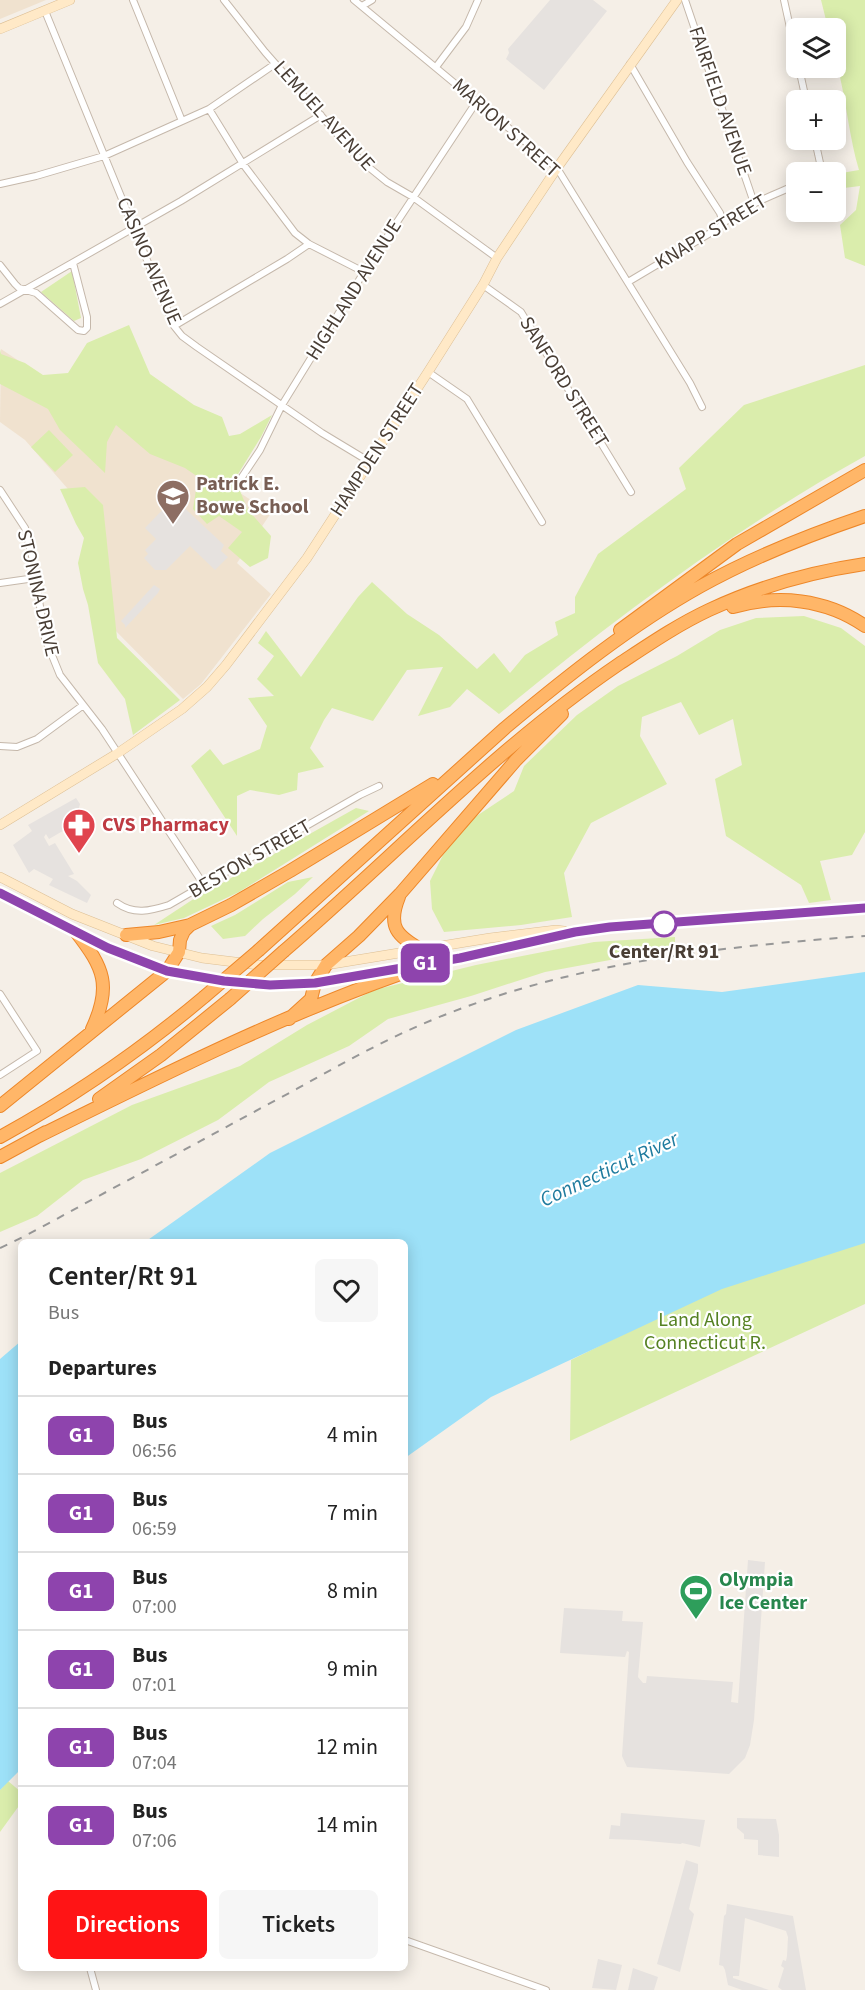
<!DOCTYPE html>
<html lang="en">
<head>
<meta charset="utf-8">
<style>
	:root { --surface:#fff; --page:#f6f6f6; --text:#222; --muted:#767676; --line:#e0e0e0; --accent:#ff1415 }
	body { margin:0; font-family:"Source Sans 3",sans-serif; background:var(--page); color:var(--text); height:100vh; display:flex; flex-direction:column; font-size:22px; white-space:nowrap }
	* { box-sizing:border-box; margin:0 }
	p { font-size:20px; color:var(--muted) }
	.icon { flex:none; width:33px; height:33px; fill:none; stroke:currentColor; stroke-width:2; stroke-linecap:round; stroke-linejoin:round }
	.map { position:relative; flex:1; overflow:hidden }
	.sheet { position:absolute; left:18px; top:1239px; width:390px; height:732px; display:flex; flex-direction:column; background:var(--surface); border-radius:9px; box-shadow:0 3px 15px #0003 }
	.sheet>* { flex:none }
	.badge { padding:0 12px; border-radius:9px; font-size:21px; line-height:39px }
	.fabs { position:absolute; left:786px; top:18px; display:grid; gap:12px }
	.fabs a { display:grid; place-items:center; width:60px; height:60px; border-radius:9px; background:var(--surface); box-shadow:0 3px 15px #0003; font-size:30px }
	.map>.badge { position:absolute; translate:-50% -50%; box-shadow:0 0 0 3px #fff }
	h2 { padding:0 30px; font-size:22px; line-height:54px }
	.round { display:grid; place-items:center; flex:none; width:63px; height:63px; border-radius:9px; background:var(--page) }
	.overview { display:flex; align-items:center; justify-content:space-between; height:102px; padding:0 30px }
	h1 { font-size:28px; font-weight:600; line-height:45px }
	.primary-button { display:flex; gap:12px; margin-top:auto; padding:12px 30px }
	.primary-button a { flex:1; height:69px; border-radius:9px; background:var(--accent); color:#fff; font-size:24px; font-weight:600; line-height:69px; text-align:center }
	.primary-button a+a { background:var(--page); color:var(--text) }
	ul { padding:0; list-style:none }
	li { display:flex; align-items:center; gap:18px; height:78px; padding:0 30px; border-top:2px solid var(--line) }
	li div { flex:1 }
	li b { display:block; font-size:22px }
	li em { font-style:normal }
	li .badge { min-width:66px; font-weight:700; text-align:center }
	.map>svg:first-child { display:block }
</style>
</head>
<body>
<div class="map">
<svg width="865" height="1990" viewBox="0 0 865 1990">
	<rect width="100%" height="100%" fill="#f5efe7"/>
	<!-- education -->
	<path fill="#f0e2cf" d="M0 0H46L0 19Z
		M1 349 22 363 69 404 109 380 223 482 271 513 237 563 271 594 201 684 183 699 108 623 88 538 68 489 25 440 0 422Z"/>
	<!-- green -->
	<path fill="#daedac" d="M821 0H865V266L845 258 840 225 856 210 860 186 836 189V174L859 170C850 140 847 108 840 77L837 75 836 28H828Z
		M72 271 81 318 74 321 41 292Z
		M129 325 150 374 194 405 222 417 229 436 240 434 272 415 261 437 235 479 248 510 271 536 268 558 250 567 228 548 242 532 219 516 207 524 193 509 198 477 185 468 150 454 116 425 107 442 105 473 60 430 48 409 0 384V349L1 354 25 363 43 375 68 373 87 343Z
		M865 365V456C734 529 614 619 499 714L467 689 450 707 418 716 443 667 407 670 373 721 332 708 324 720 310 748 324 767 298 773 297 790 279 795 250 790 237 796V836L191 766 210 749 223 765 260 749 267 726 248 698 274 696 257 679 274 656 258 643 266 631 301 677 358 597 372 582 407 614 439 635 477 669 494 653 510 673 525 655 558 635 555 622 575 613V597L598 554 686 489 679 468 744 405Z
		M49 430 73 455 55 472 31 447Z
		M85 487 103 505 117 638 180 700 133 735 125 699 98 663 88 605 83 589 78 563 84 538 76 524 60 489Z
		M804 616 841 628 865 646V832L852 855 820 861 831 900 809 903 801 885 726 836 715 779 742 765 733 719 699 735 681 702 642 717 640 736 667 784 591 823 564 873 572 917 521 925 444 932 432 909 430 881 443 855 472 819 514 791 524 766 577 715 618 686 677 656 720 630 756 618Z
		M356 808 369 811 239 892 184 918 154 925 192 900Z
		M313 877 295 894 263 919 245 936 223 939 211 926 235 915 288 882Z
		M675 937V948L545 972 471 996 388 1019 349 1046 269 1082 218 1120 141 1159 83 1180 37 1216 0 1232V1173L132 1105 240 1066 307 1025 374 990 476 965 594 942Z
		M865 1215V1304L570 1441 571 1360Z
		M8 1781 21 1792V1803L0 1832V1790Z"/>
	<!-- parking -->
	<path fill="#e6e2df" d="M550 0H593L607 11 544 90 506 59 509 53 508 49Z
		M176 500 224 545 221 551 228 557 215 570 190 546 166 570H155L144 558 148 554 145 550 156 539 145 528 170 502 174 504Z
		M154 585 160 589 158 593 125 628V625L121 621Z
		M76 798 80 804 77 816 80 821 49 839 46 834 44 837 49 846 55 843 74 874 68 876 77 881 91 895 87 903 49 885 53 879 34 869 29 873 13 845 32 831 28 825Z
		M748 1560 765 1562 754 1720 750 1745 745 1758 729 1774 627 1767 622 1756 629 1652 627 1651 625 1657 560 1653 564 1608 623 1611 622 1621 643 1622 638 1677 643 1683H646L647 1676 733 1682 731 1702 738 1703Z
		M621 1813 705 1820 700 1847 682 1843 681 1844 637 1840 609 1839 611 1825 620 1826Z
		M737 1818 776 1819 779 1835V1857L758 1855V1840L744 1839V1834L737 1828Z
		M686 1860 698 1864V1872L689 1909 694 1914 680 1972 657 1964Z
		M727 1904 793 1916 806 1990H782L778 1987 784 1968 781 1966 783 1960 786 1961 787 1956 788 1937 786 1931 745 1918 739 1976H733V1978L769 1990H742L728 1985 725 1970 723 1966 719 1965 724 1916 726 1914Z
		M598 1959 622 1965 616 1990 592 1988Z
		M633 1968 658 1977 654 1990H628Z"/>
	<!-- water -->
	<path fill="#9de1f8" d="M865 972V1243L722 1289 491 1397 405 1458V1242H145L270 1153 516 1030 638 985 722 992Z
		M21 1341V1769L0 1790V1359Z"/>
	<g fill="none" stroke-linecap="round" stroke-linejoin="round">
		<defs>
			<path id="minor" d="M133 0 182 121
				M224 0 265 52 361 161 387 182 413 197 497 258
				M354 0 557 168 690 383 702 407
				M685 0 754 203
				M784 0 796 55
				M362 6 372 0
				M45 11 174 326 182 336 197 347 322 433 370 462
				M630 64 687 162 720 213 723 223
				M436 67 466 27 478 0
				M799 68 806 100
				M209 109 243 164 295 233 309 244 364 272
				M815 140 822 172
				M0 184 36 176 104 156 209 109 275 64
				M0 265 15 284 19 288 36 293 78 330 84 331 87 328V317L73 263
				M628 282 717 229C739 207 769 197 796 185
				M483 285 521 312 631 492
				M0 304 181 201 321 115
				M174 326 287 259 309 244
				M428 372 467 399 542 522
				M238 483 260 450 282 405 364 272 477 101
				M0 490 25 528 32 556 45 638 60 675 102 729 204 885
				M0 583 35 578
				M0 746 17 747 37 739 82 706
				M117 903C134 915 150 911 169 905L360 795 379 786
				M0 994 37 1051 0 1075
				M405 1940 546 1990
				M90 1968 96 1990"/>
			<path id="secondary" d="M0 29 70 0
				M0 825 118 753 182 709 207 687 226 665 307 558 428 372 483 285 497 258 557 168 677 0
				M0 877 72 914 153 946 202 958 259 965H326L490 938 556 930 564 931
				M0 893 108 948 167 971 207 979 270 985 315 983 412 966
				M435 962C494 951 551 935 610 927L865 908"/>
			<path id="motorway" d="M733 607C778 594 826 599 865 626
				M620 630 737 544 865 470
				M399 897C387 927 397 936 422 950
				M76 932C104 968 112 986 92 1029
				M126 935 159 932 190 925
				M259 950 505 728C566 677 631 625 701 586 753 557 809 535 865 516
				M284 951C395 855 497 747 619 664 648 645 677 625 709 610 758 587 811 572 865 564
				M289 1019 311 999 315 983 326 965 359 936 400 894 516 760 562 714
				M99 1099 161 1055 230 999
				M0 1106 167 971 179 952 180 940 184 931 190 925 231 905 290 871 433 784
				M39 1136C170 1071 302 1005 441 960
				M0 1137C73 1097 141 1050 204 997
				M0 1157 46 1132"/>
		</defs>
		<!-- minor casing -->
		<use href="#minor" stroke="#c5b8ab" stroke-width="8"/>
		<!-- secondary casing -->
		<use href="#secondary" stroke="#ddbf94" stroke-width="10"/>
		<!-- motorway casing -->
		<use href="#motorway" stroke="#ed8729" stroke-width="14"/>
		<!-- minor -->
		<use href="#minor" stroke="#fff" stroke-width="6"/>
		<!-- secondary -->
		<use href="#secondary" stroke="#ffe9c7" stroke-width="9"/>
		<!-- motorway -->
		<use href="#motorway" stroke="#ffb668" stroke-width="12"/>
		<!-- rail -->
		<path stroke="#979797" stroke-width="2" stroke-dasharray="8 8" stroke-linecap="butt" d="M0 1248C37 1231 72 1210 108 1191 170 1158 231 1124 293 1091 334 1068 375 1045 418 1026 559 964 713 947 865 936"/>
		<defs>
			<path id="motorway-bridge" d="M204 997 259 950
				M230 999 284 951"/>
		</defs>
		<!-- motorway-bridge casing -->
		<use href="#motorway-bridge" stroke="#ed8729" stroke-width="14" stroke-linecap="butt"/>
		<!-- motorway-bridge -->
		<use href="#motorway-bridge" stroke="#ffb668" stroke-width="12"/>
	</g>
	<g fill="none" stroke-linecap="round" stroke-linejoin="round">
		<defs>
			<path id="line" d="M0 893 108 948 167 971 224 981 270 985 315 983 460 958 575 932 610 927 865 908"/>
		</defs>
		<!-- line casing -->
		<use href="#line" stroke="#fff" stroke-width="14"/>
		<!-- line -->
		<use href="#line" stroke="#8e44ad" stroke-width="9"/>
	</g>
	<!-- icons -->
	<defs>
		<symbol id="school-pin" viewBox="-11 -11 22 30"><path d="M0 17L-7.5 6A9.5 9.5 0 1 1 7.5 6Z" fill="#8d6e63" stroke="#fff"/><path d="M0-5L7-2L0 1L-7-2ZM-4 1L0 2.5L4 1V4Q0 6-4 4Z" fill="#fff"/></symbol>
		<symbol id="pharmacy-pin" viewBox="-11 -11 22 30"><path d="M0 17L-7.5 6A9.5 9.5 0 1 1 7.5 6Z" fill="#e0444e" stroke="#fff"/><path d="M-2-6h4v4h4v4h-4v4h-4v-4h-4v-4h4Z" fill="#fff"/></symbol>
		<symbol id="stadium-pin" viewBox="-11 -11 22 30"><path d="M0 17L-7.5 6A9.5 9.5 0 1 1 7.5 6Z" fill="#2e9e5b" stroke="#fff"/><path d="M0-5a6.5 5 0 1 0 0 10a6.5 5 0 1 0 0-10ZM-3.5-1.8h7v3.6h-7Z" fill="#fff"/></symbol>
	</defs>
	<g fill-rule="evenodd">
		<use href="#school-pin" x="154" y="477" width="38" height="52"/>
		<use href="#pharmacy-pin" x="60" y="806" width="38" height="52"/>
		<use href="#stadium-pin" x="677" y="1572" width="38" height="52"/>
	</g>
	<!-- markers -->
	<circle fill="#fff" stroke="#8e44ad" stroke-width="3" cx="664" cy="924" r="12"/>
	<g text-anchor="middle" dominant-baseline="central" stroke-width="4.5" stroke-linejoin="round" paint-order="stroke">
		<!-- street labels -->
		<g font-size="20" fill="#493e35" stroke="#fff">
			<text transform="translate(720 101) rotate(71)">FAIRFIELD AVENUE</text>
			<text transform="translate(324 116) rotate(48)">LEMUEL AVENUE</text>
			<text transform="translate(506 128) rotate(42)">MARION STREET</text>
			<text transform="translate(711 232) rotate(-31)">KNAPP STREET</text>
			<text transform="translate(149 261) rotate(67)">CASINO AVENUE</text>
			<text transform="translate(354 290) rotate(-58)">HIGHLAND AVENUE</text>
			<text transform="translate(564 382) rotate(58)">SANFORD STREET</text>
			<text transform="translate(377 450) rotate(-57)">HAMPDEN STREET</text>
			<text transform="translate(38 593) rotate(77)">STONINA DRIVE</text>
			<text transform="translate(250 859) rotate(-30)">BESTON STREET</text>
		</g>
		<!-- education labels -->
		<g font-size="20" font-weight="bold" fill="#785e54" stroke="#fff" text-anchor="start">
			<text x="196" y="484">Patrick E.<tspan x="196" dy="23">Bowe School</tspan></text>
		</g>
		<!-- health labels -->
		<g font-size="20" font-weight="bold" fill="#be3a42" stroke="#fff" text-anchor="start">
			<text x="102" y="825">CVS Pharmacy</text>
		</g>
		<!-- stop labels -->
		<g font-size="20" font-weight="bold" fill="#493e35" stroke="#fff">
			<text x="664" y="952">Center/Rt 91</text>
		</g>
		<!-- park labels -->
		<g font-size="20" fill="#558122" stroke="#fff">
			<text x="705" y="1320">Land Along<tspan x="705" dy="23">Connecticut R.</tspan></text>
		</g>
		<!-- leisure labels -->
		<g font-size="20" font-weight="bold" fill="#27864d" stroke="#fff" text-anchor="start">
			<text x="719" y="1580">Olympia<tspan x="719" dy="23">Ice Center</tspan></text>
		</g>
		<!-- water labels -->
		<g font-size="21" font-style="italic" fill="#1f7b9e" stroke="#fff">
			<text transform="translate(609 1169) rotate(-25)">Connecticut River</text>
		</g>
	</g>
</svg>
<div class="fabs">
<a><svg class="icon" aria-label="layers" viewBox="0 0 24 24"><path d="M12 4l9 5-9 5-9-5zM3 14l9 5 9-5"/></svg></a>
<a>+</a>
<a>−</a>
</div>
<b class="badge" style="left:425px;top:963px;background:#8e44ad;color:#fff">G1</b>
<section class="sheet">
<div class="overview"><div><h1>Center/Rt 91</h1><p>Bus</p></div><a class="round"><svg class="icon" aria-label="heart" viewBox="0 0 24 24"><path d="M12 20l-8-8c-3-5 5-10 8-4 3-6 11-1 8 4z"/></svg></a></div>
<h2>Departures</h2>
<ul>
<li><span class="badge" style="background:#8e44ad;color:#fff">G1</span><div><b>Bus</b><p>06:56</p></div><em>4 min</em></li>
<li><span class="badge" style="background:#8e44ad;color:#fff">G1</span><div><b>Bus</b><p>06:59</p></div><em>7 min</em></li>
<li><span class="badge" style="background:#8e44ad;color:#fff">G1</span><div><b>Bus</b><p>07:00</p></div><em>8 min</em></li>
<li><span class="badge" style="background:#8e44ad;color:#fff">G1</span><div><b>Bus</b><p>07:01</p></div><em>9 min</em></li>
<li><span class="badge" style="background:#8e44ad;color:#fff">G1</span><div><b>Bus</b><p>07:04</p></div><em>12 min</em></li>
<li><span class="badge" style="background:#8e44ad;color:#fff">G1</span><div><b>Bus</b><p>07:06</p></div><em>14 min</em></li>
</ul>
<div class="primary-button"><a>Directions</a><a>Tickets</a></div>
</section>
</div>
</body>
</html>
